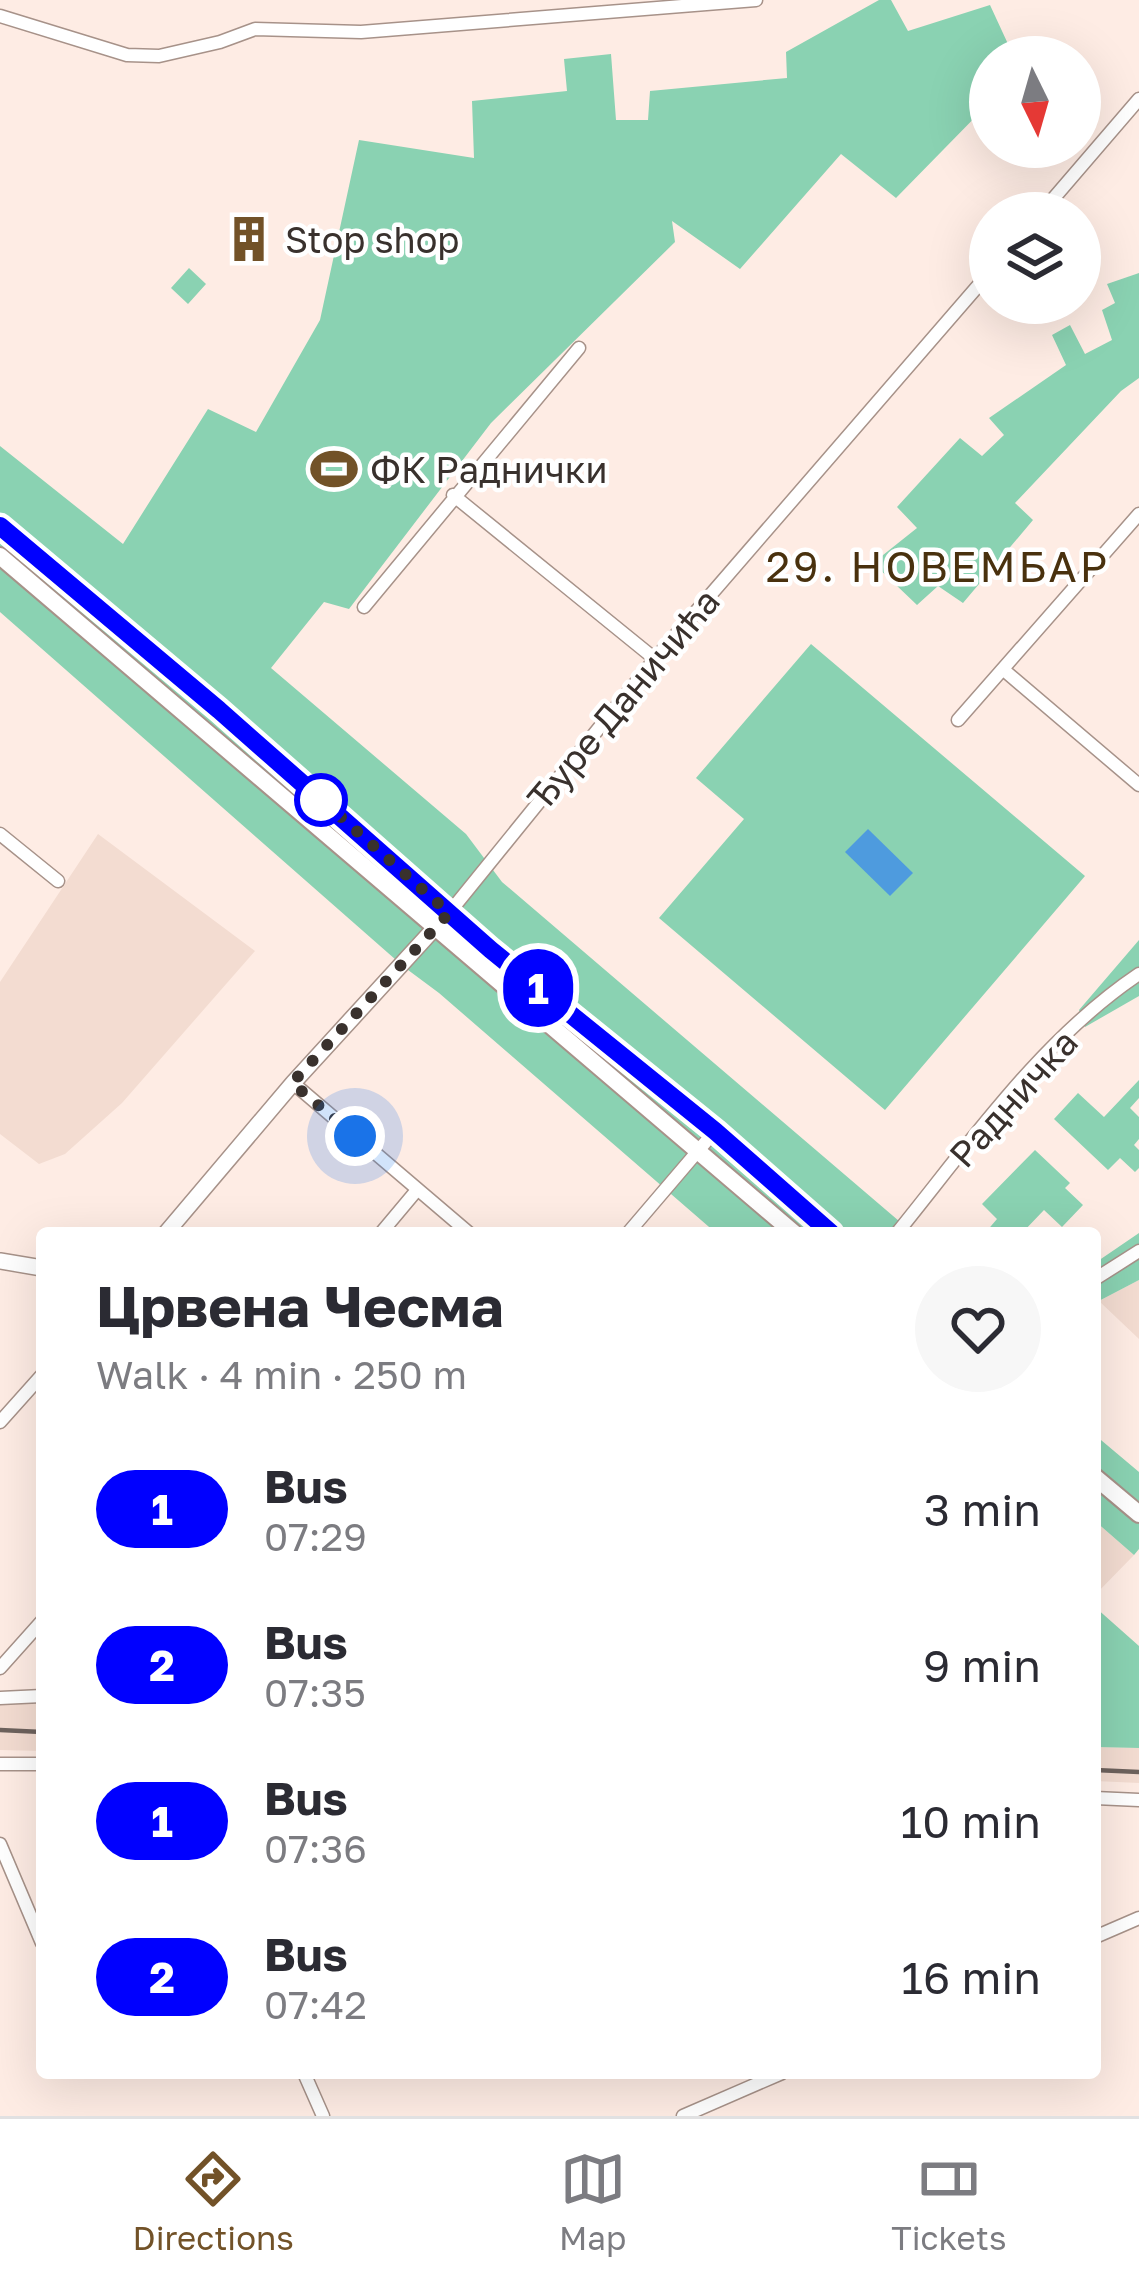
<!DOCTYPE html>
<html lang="en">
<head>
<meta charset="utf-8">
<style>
	:root { --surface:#fff; --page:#f7f7f7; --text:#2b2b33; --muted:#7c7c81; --line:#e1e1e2; --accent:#725228 }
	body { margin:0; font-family:"Golos Text",sans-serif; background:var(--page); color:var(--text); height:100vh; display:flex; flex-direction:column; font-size:45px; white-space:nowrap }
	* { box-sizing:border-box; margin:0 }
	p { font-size:39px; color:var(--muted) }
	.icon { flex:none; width:66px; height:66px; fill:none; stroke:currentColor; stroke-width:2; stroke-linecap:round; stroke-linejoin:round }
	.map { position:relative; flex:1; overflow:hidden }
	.side { position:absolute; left:36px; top:1227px; width:1065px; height:852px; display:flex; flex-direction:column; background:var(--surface); border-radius:12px; box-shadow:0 12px 48px #0002 }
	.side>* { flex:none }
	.badge { padding:0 24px; border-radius:39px; font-size:42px; line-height:78px }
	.needle { width:78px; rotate:175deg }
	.controls { position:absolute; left:969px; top:36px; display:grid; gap:24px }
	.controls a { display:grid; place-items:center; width:132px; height:132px; border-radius:50%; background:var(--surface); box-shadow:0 12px 48px #0002; font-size:60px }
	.you { position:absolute; width:60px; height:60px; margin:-30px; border:9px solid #fff; border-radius:50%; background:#1a73e8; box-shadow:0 0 0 18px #1a73e833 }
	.map>.badge { position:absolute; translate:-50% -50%; box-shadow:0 0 0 6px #fff }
	.round { display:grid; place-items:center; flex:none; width:126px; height:126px; border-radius:63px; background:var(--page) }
	.head { display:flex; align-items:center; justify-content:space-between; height:204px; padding:0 60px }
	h1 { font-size:57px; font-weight:700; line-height:90px }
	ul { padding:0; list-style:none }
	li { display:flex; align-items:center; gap:36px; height:156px; padding:0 60px }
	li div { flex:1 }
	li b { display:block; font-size:45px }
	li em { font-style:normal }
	li .badge { min-width:132px; font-weight:700; text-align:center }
	.tabs { display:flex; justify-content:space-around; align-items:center; height:168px; border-top:3px solid var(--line); background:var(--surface); font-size:33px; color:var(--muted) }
	.tabs a { display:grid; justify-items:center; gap:6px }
	.tabs .active { color:var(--accent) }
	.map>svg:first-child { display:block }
</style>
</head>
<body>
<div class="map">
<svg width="1139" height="2116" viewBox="0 0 1139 2116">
	<rect width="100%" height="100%" fill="#feece4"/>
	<!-- built -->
	<path fill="#f3dcd1" d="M98 834 255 951 122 1103 65 1154 39 1164 0 1134V982Z
		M1139 1280V1339L1099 1301Z
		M1095 1521 1134 1555 1095 1595Z
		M42 1701V1751L0 1750V1702Z
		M1095 1747 1139 1748V1783L1095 1781Z"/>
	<!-- green -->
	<path fill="#8ad2b2" d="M879 0H891L908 31 990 5 1014 57H990V102L896 198 841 154 740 269 672 221 675 242 491 423 349 609 324 602 271 668 466 834 502 882 913 1233H716L439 993 404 967 0 612V446L123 544 208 409 256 432 320 320 359 140 474 158 472 101 567 91 564 59 611 54 616 120H648L650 91 787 78 786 52Z
		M189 268 206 284 188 304 171 288Z
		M1139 273V378L1121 391 1015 503 1033 520 963 603 938 586 917 605 873 563 917 528 897 507 960 438 982 456 1004 435 989 418 1066 365 1052 335 1070 325 1085 354 1112 340 1102 310 1115 303 1107 284Z
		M811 644 1085 876 885 1110 659 918 744 819 696 778Z
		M1139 940V996L1085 1027 1079 1010Z
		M1139 1080V1098L1130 1108 1139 1117V1139L1134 1145 1139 1150V1168L1135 1172 1120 1158 1108 1170 1054 1119 1078 1093 1104 1117Z
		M1035 1150 1070 1183 1065 1188 1083 1205 1062 1227 1044 1210 1022 1233H985L997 1219 982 1204Z
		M1139 1233V1280L1095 1303V1263Z
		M1095 1435 1139 1472V1549L1134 1555 1095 1521Z
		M1095 1607 1139 1646V1748L1095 1747Z"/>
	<!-- water -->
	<path fill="#4e9bde" d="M868 829 913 873 890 896 845 852Z"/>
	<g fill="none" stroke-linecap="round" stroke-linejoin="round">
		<defs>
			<path id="minor" d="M0 16 127 55 159 56 220 42 255 29 361 32 756 0
				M1041 213 1139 99
				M453 495 655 659
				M364 607 579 348
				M1005 671 1139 785
				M958 720 1139 514
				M0 834 58 881
				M449 913 655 659 990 272
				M293 1083 469 1233
				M381 1233 417 1190
				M628 1233 715 1131
				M897 1233C970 1143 1042 1039 1139 974
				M1095 1279 1139 1251
				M0 1422 42 1375
				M0 1668 42 1621
				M0 1698 42 1696
				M0 1764H42
				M1095 1798 1139 1800
				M0 1844 42 1943
				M1095 1937 1139 1918
				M304 2073 323 2116
				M683 2116 782 2073"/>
			<path id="tertiary" d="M166 1233 293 1083 442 920
				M0 1261 42 1268"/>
			<path id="secondary" d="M0 526 219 710 491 950 715 1131 831 1233
				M0 556 794 1233
				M1095 1477 1139 1514"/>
		</defs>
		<!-- minor casing -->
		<use href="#minor" stroke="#a79289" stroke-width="15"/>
		<!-- tertiary casing -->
		<use href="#tertiary" stroke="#a79289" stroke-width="18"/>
		<!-- secondary casing -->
		<use href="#secondary" stroke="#a79289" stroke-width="20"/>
		<!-- minor -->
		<use href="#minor" stroke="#fff" stroke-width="12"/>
		<!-- tertiary -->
		<use href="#tertiary" stroke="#fff" stroke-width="15"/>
		<!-- secondary -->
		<use href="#secondary" stroke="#fff" stroke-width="16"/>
		<!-- rail -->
		<path stroke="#6d625d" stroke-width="4.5" d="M0 1730 42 1732
			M1095 1770 1139 1772"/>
	</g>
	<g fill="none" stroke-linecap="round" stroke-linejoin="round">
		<defs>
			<path id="line" d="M0 526 219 710 491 950 715 1131 831 1233"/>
		</defs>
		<!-- line casing -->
		<use href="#line" stroke="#fff" stroke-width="27"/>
		<!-- line -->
		<use href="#line" stroke="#00f" stroke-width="18"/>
		<!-- walk -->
		<path stroke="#39312d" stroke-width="12" stroke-dasharray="0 21.6" d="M321 800 315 794 449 913 292 1083 355 1136"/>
	</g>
	<!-- icons -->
	<defs>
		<symbol id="building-bare" viewBox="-9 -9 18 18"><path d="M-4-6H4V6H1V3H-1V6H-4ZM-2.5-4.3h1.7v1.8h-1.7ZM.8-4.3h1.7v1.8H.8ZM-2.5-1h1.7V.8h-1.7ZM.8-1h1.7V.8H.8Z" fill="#725228" stroke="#fff" stroke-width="2.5" paint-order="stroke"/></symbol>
		<symbol id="stadium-bare" viewBox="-9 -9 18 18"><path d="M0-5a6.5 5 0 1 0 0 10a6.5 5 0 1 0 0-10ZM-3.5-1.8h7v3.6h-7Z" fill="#725228" stroke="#fff" stroke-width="2.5" paint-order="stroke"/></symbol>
	</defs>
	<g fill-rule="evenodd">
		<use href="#building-bare" x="216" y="206" width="66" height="66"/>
		<use href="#stadium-bare" x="301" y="436" width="66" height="66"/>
	</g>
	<!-- markers -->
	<circle fill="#fff" stroke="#00f" stroke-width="6" cx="321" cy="800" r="24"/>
	<g text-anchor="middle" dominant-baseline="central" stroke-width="9" stroke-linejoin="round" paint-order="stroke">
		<!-- poi labels -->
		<g font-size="36" fill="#39312d" stroke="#fff" text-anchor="start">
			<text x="285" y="239">Stop shop</text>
			<text x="370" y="469">ФК Раднички</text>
		</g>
		<!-- street labels -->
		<g font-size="36" fill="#39312d" stroke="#fff">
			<text transform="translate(623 699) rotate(-50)">Ђуре Даничића</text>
			<text transform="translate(1013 1098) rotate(-48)">Радничка</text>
		</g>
		<!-- quarter labels -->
		<g font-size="42" letter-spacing="3" fill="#49310e" stroke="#fff">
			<text x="938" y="566">29. НОВЕМБАР</text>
		</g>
	</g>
</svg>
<div class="controls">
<a><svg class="needle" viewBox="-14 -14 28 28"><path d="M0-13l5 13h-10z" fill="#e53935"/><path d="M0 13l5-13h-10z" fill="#7c7c81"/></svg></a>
<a><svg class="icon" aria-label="layers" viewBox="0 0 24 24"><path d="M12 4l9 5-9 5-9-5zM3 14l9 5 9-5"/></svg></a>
</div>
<div class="you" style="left:355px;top:1136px"></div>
<b class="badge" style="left:538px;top:988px;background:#00f;color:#fff">1</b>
<section class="side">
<div class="head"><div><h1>Црвена Чесма</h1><p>Walk · 4 min · 250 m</p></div><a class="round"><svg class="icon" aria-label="heart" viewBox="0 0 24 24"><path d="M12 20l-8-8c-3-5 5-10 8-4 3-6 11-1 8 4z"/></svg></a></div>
<ul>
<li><span class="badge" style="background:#00f;color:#fff">1</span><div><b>Bus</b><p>07:29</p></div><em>3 min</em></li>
<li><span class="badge" style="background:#00f;color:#fff">2</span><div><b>Bus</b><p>07:35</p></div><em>9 min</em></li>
<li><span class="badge" style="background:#00f;color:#fff">1</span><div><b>Bus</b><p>07:36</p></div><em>10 min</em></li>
<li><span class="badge" style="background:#00f;color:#fff">2</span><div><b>Bus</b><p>07:42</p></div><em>16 min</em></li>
</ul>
</section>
</div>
<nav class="tabs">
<a class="active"><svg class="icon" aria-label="directions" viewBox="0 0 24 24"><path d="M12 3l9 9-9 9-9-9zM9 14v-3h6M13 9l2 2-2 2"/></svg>Directions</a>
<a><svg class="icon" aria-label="map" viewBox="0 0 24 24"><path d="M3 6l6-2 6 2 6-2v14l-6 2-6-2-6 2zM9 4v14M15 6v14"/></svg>Map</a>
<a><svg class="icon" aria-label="tickets" viewBox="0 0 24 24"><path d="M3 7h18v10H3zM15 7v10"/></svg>Tickets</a>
</nav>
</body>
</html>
